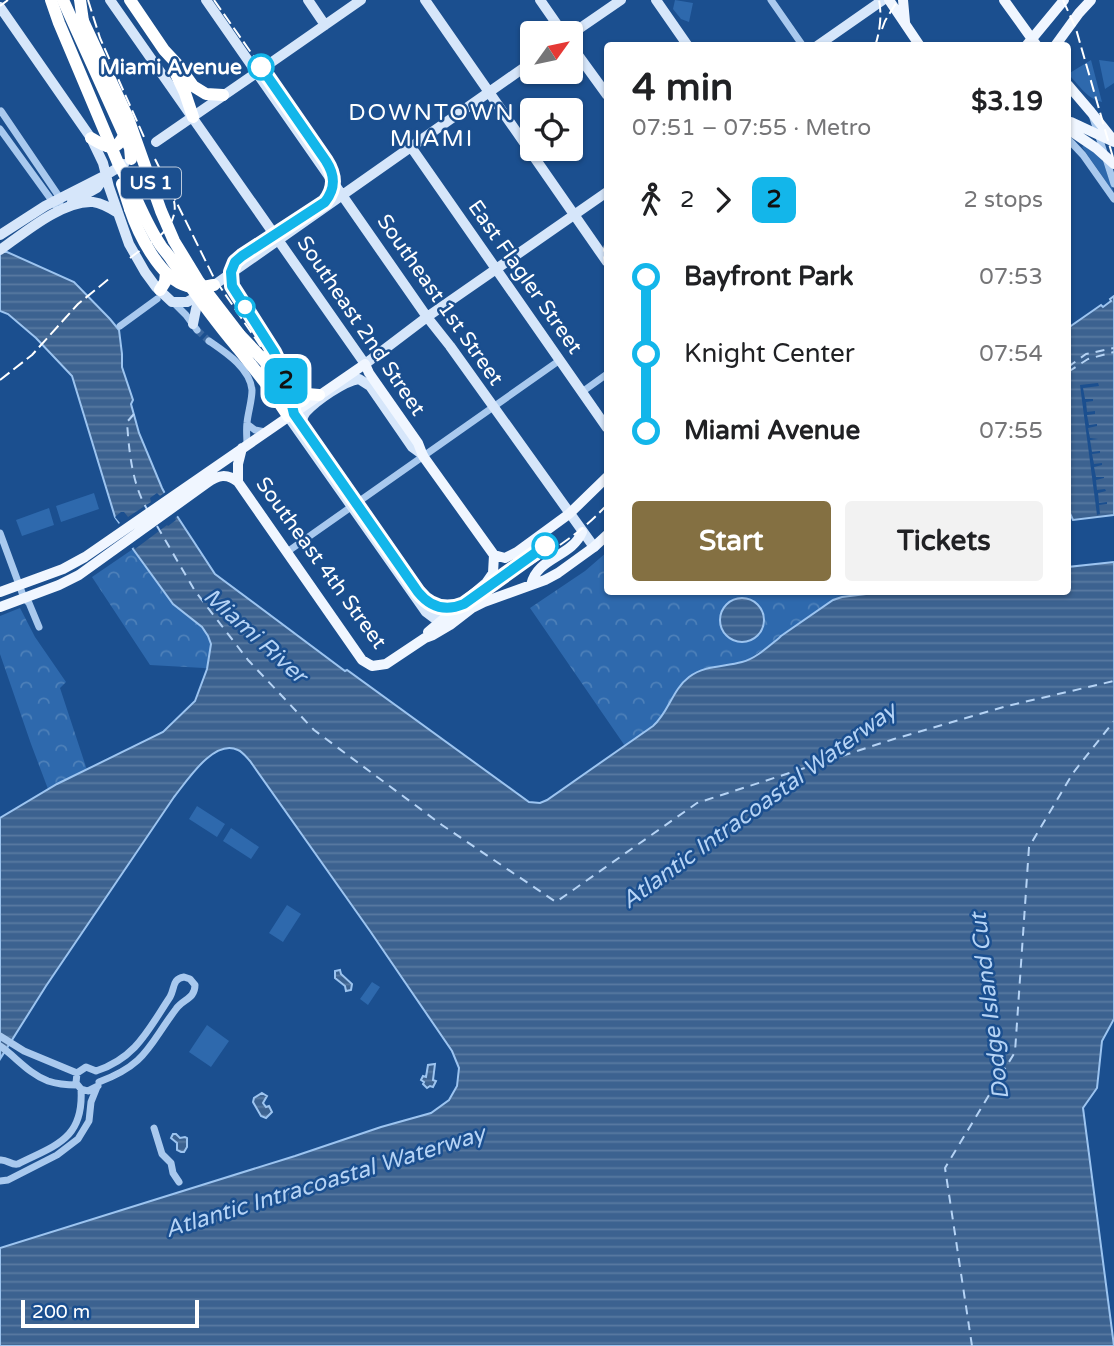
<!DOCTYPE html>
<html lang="en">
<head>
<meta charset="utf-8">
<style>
	:root { --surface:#fff; --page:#f2f2f2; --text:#202124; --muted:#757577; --accent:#847042 }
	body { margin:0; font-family:"Varela Round",sans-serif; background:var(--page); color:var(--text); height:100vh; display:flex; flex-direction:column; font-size:26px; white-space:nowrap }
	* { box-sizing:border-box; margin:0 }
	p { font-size:23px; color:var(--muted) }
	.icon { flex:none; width:38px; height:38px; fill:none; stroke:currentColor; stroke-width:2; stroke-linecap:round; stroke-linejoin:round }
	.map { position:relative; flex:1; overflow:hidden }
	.panel { position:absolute; left:604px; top:42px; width:467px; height:553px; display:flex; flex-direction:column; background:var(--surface); border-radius:7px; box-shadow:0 2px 5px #0004 }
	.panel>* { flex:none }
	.badge { padding:0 14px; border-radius:10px; font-size:24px; line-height:46px }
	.needle { width:46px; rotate:57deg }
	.fabs { position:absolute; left:520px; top:21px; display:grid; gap:14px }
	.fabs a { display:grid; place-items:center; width:63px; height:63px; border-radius:7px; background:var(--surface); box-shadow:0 2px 5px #0004; font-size:35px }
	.scale { position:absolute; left:21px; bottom:18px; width:178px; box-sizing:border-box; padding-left:7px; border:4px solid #fff; border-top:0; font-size:19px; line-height:24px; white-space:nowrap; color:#fff; -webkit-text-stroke:5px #1b4f8f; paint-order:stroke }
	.map>.badge { position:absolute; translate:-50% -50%; box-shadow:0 0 0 4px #fff }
	.legs { display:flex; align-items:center; gap:10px; height:77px; padding:0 28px; font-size:23px }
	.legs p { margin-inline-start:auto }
	.headline { display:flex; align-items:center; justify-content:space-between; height:119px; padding:0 28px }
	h1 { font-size:38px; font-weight:700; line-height:52px }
	.primary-button { display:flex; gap:14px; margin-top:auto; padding:14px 28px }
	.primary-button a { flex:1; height:80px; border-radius:7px; background:var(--accent); color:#fff; font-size:28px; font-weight:700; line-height:80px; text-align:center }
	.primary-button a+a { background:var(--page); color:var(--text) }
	ul { padding:0 28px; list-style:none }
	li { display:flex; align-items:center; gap:24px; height:77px; font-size:26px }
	li i { display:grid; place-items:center; width:10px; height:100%; margin:0 9px; background:currentColor }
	li i::after { content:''; width:18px; height:18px; margin:-9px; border:5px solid; border-radius:50%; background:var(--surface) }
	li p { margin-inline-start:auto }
	li:first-child i { background:linear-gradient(#0000 50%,currentColor 0) }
	li:last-child i { background:linear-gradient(currentColor 50%,#0000 0) }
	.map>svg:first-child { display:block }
</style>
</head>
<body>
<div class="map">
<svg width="1114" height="1346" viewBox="0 0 1114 1346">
	<defs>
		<pattern id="park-crowns" width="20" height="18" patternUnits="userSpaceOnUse" patternTransform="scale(1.75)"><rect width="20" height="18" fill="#2e69ad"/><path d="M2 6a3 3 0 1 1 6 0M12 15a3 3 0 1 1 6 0" fill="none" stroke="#4d80b9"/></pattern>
		<pattern id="water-rules" width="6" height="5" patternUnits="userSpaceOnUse" patternTransform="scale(1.75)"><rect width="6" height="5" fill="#3c6290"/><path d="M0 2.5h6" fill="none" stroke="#597aa1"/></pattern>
	</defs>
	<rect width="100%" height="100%" fill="#1b4f8f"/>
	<!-- grass -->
	<path fill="#2e69ad" d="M675 0 693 3 689 22 681 19 673 9Z
		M1091 60 1102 102C1087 99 1080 86 1068 74Z
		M1099 60 1114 62V83L1105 89Z
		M1084 145 1102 159 1114 193 1082 147Z
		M94 493 99 509 61 522 56 506Z
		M49 508 54 525 22 536 16 520Z
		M197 806 225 824 217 837 189 819Z
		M231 828 259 847 251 859 223 841Z
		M287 905 301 914 283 942 269 933Z
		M372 982 380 987 368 1005 360 999Z
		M207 1025 229 1041 211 1067 189 1052Z"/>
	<!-- park -->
	<path fill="url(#park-crowns)" d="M133 549 173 604 202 627 207 633 211 644 207 669 204 668 150 665 92 577Z
		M607 552V592H882L837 598 781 636 780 638 744 662 712 667 701 670 688 678 681 685 674 695 667 711 661 720 625 746 530 608 585 571Z
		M20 608 35 637 66 682 60 688 87 770 48 789 31 744 0 654V616Z"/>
	<!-- water -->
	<path fill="url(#water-rules)" stroke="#9cc4f0" stroke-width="2" d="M0 252H7L74 282 110 319 119 330 122 354V367L133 400 131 404 139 433 162 488 177 516 215 574 345 671 347 670 529 802 540 803 547 800 653 726C669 712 672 690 689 677 705 665 724 667 742 662 755 659 769 646 779 638L781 636 833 600 842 597 882 592H1068V567L1114 562V1019L1102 1041 1097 1088 1083 1108 1114 1346H0V1248L295 1156 381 1127 431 1113 449 1100 457 1086 459 1068 452 1051 370 931 250 761C247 758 243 752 238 750 214 738 187 781 174 797L46 986 0 1059V818L57 784 163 732 195 701 207 669 211 644 208 636 202 627 173 604 133 549 120 524 115 517 72 376 36 338 8 314 0 311Z
		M1114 296V515L1073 520 1068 509V328L1101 305 1103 307 1111 301 1110 299Z
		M720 620a22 22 0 1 1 44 0a22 22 0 1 1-44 0Z
		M340 970 341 974 352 984 351 990 346 991 345 986 335 978V971Z
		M435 1064 433 1080 436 1081 433 1087 430 1086 427 1088 423 1084 424 1082 421 1080 423 1076 426 1077 428 1065Z
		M262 1093 267 1096 263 1103 266 1107 269 1106 272 1112 266 1118 261 1116 253 1102 254 1098Z
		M173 1134H176L180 1138 185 1137 187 1138V1147L184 1152H181L177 1150V1143L171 1138Z"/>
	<!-- pier -->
	<path fill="#1b4f8f" d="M1098 383 1099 386 1083 388 1085 399H1093V401L1086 402 1087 412 1095 411V414L1087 415 1089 425 1097 424V426L1088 428 1090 438 1098 439 1090 440 1092 452 1100 451V453L1092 454 1094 464 1102 463V465L1094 467 1096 477H1104V478L1096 480 1097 490 1105 489 1106 491 1098 493 1099 503 1107 502V504L1099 505 1100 514 1097 515 1080 385Z
		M167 491 180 514 175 518 176 520 168 526 167 525 135 549 134 547 129 550 117 525 120 523 115 517 121 512H124L128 517 151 502 150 498 157 493 160 496Z"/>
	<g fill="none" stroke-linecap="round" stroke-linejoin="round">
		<!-- ferry -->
		<path stroke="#b5d3f5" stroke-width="2" stroke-dasharray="9 7" stroke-linecap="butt" d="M1068 367 1086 354 1114 348
			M1068 372 1088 359 1114 352
			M134 414 127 422C129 451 132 484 147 509
			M157 526 195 591 248 660 314 730 442 825 556 902 697 803 894 739 1007 706 1114 681
			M972 1346 945 1168 1015 1052 1029 847 1073 773 1114 721"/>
		<!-- street-tunnel -->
		<path stroke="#3d69a0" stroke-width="7" stroke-dasharray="7 3.5" stroke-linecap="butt" d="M197 330 209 341"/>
		<!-- street -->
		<path stroke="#a9c9ee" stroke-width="7" d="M771 0 803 46
			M1 111 60 198V202
			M1093 118 1114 184
			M0 129 55 205
			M1068 139 1083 155 1114 199
			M173 302 186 315 197 330
			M120 326 157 299
			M209 341C225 352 250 368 252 390 252 401 248 412 247 423 246 430 247 438 247 445
			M582 392 607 374
			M247 424 255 430 265 432
			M0 533 24 598 29 603 39 627
			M287 552 560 360
			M0 1036 24 1051 77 1073
			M0 1046C16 1057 29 1074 48 1081 57 1084 67 1085 77 1085
			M96 1071C136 1058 148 1030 170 997 175 988 172 979 184 977L190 979 195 985C195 999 183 999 176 1009 148 1046 147 1064 99 1082
			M77 1073 76 1083 81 1089 88 1091 98 1086
			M77 1073 86 1067 96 1071
			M154 1128 162 1154 171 1163 173 1173 179 1182
			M0 1160C7 1159 12 1166 18 1164 56 1145 84 1139 81 1089
			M0 1181 8 1180 57 1155 78 1139 89 1121 91 1102 97 1087"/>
		<!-- secondary -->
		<path stroke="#d6e6fa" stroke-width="10" d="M110 0 365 364 427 317 607 192
			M206 0 427 317 450 346 594 547
			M308 0 325 25
			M425 0 607 262
			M540 0 563 33
			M656 0 688 46
			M0 7 91 138 103 163 109 187 129 244 145 272 156 287 172 302H187L200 295 532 62
			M570 35 621 0
			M570 44 607 95
			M817 46 883 0
			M269 64 361 0
			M156 142 259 71
			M411 147 607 428
			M72 202 97 188 106 175
			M0 235 45 206 106 175 124 164
			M0 250C24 233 63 200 93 202 102 203 110 208 118 213
			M193 324 196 309 200 296
			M288 416 426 612 434 618 443 619
			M302 422 434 611
			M301 428C302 422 302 416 306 412 316 401 344 381 359 379L370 386 412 447 423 455"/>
		<!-- primary -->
		<path stroke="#f0f6ff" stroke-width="10" d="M889 0 920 46
			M903 0 905 22
			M1004 0 1037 46
			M1026 46 1064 0
			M1055 46 1079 13 1091 0
			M1068 85 1091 112 1114 141
			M1068 123 1071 122 1114 142
			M1068 129 1096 148 1114 164
			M238 482V464L242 448
			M494 555 505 558 517 552 569 514 607 477
			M531 585C537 557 572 557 582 532
			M0 592 63 569 85 557 365 364 369 373 418 443 423 456 494 555
			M0 607 59 585 79 575 207 483C218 475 227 473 238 482L362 660 372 666 386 664 425 638 433 635 450 625 472 608 484 602 545 580 558 573 594 547 607 535
			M428 632 486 583 493 573 494 555"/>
		<!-- highway -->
		<path stroke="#fff" stroke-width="12" d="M63 0 130 148 131 159
			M80 0 83 21
			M130 0 164 50 178 65 193 86 206 94 223 95
			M175 72 185 93 193 117
			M91 138C104 146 116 154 124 135
			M130 209C138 233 160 279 187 286 196 289 206 286 214 285
			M160 290 165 282 166 273
			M239 334 270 367 298 390 307 394 319 395
			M237 347 267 385 288 416"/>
		<!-- rail -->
		<path stroke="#fff" stroke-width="2" stroke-dasharray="12 5" stroke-linecap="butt" d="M88 0 100 38 144 137
			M214 0 257 61
			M1063 0 1076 29 1114 161
			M0 6 8 0
			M882 29 885 21 898 0
			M875 46C880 32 882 14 879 0
			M155 159 214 278 277 370 283 384 291 416 415 594C424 605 436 614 452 612 467 610 481 596 494 588 522 569 552 552 579 531 589 523 598 514 607 505
			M607 240C602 250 603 259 607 269
			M130 258C149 243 180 229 174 201
			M231 281V272L238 259 321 205C333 194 336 180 329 165L267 76
			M0 380 32 355 78 304 110 278"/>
		<!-- highway-bridge -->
		<path stroke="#fff" stroke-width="12" d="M51 0 59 23 118 163C134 189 143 220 161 246 164 250 168 254 171 259 192 289 213 319 237 347
			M83 21 128 118 161 211 174 241 199 282 239 334
			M122 184 130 209"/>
	</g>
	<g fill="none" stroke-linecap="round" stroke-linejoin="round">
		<defs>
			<path id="line-1" d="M261 67 326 161C335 175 336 188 325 202L242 256 235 262 231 272 232 286 274 352 284 373 294 414 418 592C430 607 445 612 464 604L545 546"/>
		</defs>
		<!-- line-1 casing -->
		<use href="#line-1" stroke="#fff" stroke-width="16"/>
		<!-- line-1 -->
		<use href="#line-1" stroke="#13b6ea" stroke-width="10"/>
	</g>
	<!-- markers -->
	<g fill="#fff" stroke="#13b6ea" stroke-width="3.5">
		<circle cx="261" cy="67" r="12"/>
		<circle cx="245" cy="307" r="9"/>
		<circle cx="545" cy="546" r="12"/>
	</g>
	<g text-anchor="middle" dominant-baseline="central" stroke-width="5" stroke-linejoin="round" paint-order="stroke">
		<!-- shield labels -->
		<rect fill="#1b4f8f" stroke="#bbcadd" stroke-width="2" x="121" y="167.5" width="60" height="31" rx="5"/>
		<g font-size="19" font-weight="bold" fill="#fff">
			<text x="151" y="183">US 1</text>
		</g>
		<!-- stop labels -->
		<g font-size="21" font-weight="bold" fill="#fff" stroke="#1b4f8f" text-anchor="end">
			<text x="242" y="67">Miami Avenue</text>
		</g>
		<!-- street labels -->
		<g font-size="21" fill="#fff" stroke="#1b4f8f">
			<text transform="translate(525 277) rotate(55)">East Flagler Street</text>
			<text transform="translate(440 300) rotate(55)">Southeast 1st Street</text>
			<text transform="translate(361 326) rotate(56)">Southeast 2nd Street</text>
			<text transform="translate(321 563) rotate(54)">Southeast 4th Street</text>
		</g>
		<!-- neighbourhood labels -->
		<g font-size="23" letter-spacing="2" fill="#fff" stroke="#1b4f8f">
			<text x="432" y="113">DOWNTOWN<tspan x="432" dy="26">MIAMI</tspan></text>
		</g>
		<!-- water labels -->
		<g font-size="23" font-style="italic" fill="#b5d3f5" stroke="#1b4f8f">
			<text transform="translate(255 636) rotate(42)">Miami River</text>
			<text transform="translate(759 806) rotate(-36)">Atlantic Intracoastal Waterway</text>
			<text transform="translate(990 1006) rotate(-97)">Dodge Island Cut</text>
			<text transform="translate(325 1182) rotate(-17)">Atlantic Intracoastal Waterway</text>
		</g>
	</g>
</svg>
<div class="fabs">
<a><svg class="needle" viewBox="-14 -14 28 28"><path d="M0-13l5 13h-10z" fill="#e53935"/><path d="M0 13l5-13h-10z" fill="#757577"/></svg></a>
<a><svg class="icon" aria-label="locate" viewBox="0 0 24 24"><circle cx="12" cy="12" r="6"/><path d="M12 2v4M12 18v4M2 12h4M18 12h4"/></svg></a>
</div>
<div class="scale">200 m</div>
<b class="badge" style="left:286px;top:381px;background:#13b6ea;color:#111">2</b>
<section class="panel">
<div class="headline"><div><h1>4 min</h1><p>07:51 – 07:55 · Metro</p></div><b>$3.19</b></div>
<div class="legs"><svg class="icon" aria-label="walk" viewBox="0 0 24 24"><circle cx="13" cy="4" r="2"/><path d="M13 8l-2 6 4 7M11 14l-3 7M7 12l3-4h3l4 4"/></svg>2<svg class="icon" aria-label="forward" viewBox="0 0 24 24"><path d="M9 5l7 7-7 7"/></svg><b class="badge" style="background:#13b6ea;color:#111">2</b><p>2 stops</p></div>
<ul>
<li><i style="color:#13b6ea"></i><b>Bayfront Park</b><p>07:53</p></li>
<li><i style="color:#13b6ea"></i><span>Knight Center</span><p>07:54</p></li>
<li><i style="color:#13b6ea"></i><b>Miami Avenue</b><p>07:55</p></li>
</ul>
<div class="primary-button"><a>Start</a><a>Tickets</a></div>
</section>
</div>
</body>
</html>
